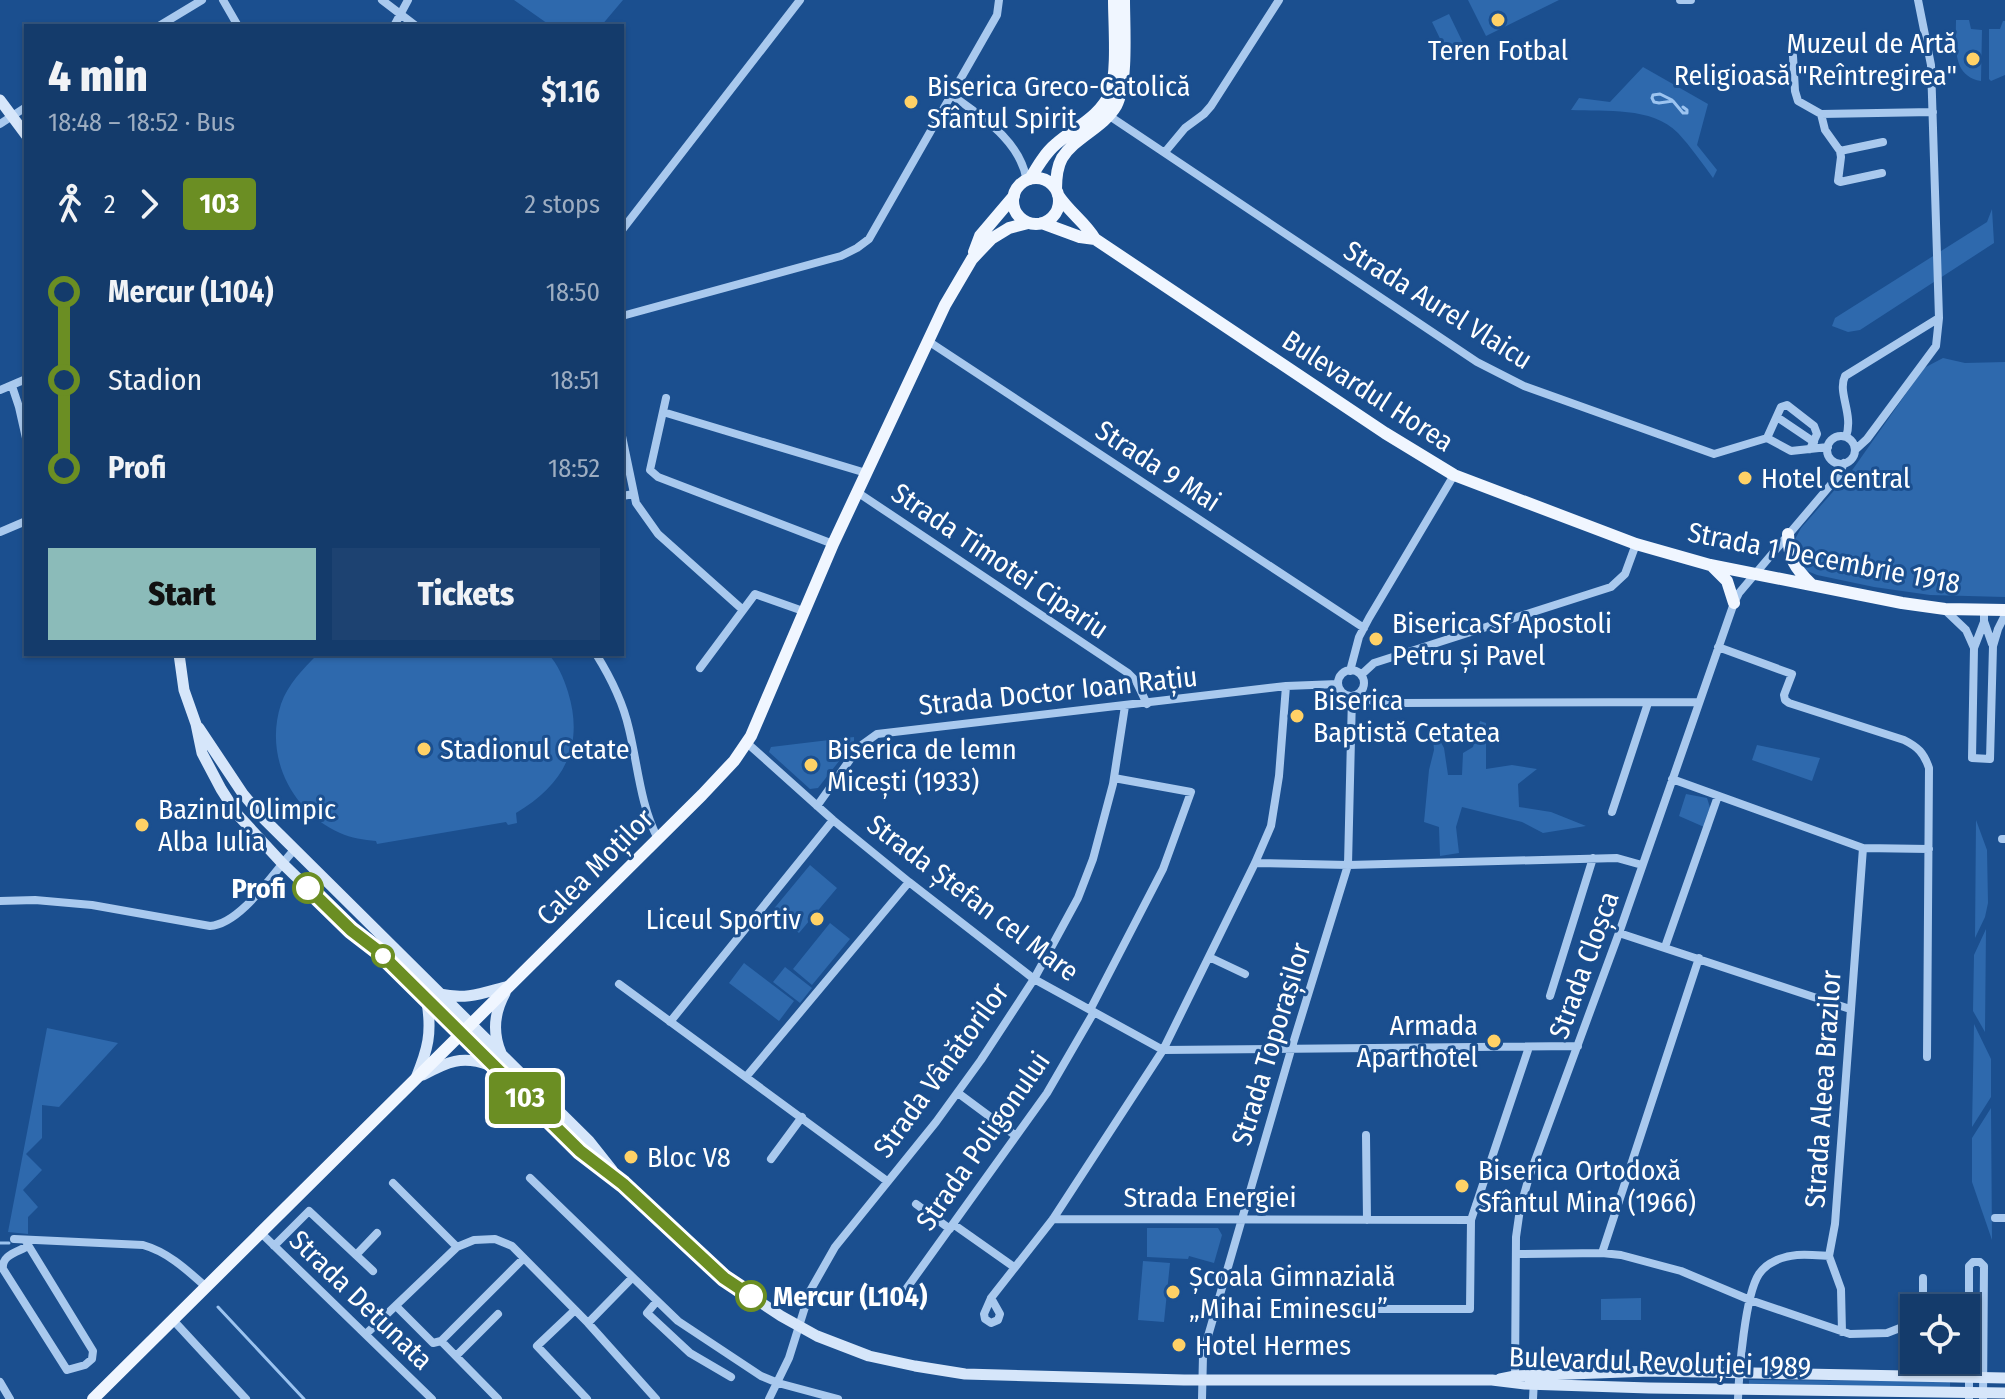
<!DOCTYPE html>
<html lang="en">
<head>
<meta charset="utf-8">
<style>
	:root { --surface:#143b6b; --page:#1d4271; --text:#f1f3f6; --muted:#9dadc1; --line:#33557e; --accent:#8bbbb9 }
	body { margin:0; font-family:"Fira Sans Condensed",sans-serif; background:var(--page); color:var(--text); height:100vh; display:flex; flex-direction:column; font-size:30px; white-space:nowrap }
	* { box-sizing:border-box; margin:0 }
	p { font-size:26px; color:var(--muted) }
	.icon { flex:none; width:44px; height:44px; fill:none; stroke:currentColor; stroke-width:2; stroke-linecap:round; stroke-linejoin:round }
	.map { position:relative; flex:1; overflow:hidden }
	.side { position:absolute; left:24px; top:24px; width:600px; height:632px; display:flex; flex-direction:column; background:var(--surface); border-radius:0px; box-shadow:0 2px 6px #0004,0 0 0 2px var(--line) }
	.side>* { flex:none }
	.badge { padding:0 16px; border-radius:6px; font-size:28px; line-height:52px }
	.fabs { position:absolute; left:1900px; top:1294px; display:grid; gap:16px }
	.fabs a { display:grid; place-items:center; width:80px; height:80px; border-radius:0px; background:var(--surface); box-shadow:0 2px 6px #0004,0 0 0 2px var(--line); font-size:40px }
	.map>.badge { position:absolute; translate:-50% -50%; box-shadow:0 0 0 4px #fff }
	.legs { display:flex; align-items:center; gap:12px; height:88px; padding:0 24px; font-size:26px }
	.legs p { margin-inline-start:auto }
	.head { display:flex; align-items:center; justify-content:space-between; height:136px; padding:0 24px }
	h1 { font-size:44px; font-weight:800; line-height:60px }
	.action { display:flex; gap:16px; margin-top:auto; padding:16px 24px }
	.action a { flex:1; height:92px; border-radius:0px; background:var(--accent); color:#111; font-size:32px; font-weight:800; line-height:92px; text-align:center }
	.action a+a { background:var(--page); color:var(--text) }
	ul { padding:0 24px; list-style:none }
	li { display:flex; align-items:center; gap:28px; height:88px; font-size:30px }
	li i { display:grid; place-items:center; width:12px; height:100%; margin:0 10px; background:currentColor }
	li i::after { content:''; width:20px; height:20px; margin:-10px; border:6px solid; border-radius:50%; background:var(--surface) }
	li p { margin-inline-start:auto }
	li:first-child i { background:linear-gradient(#0000 50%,currentColor 0) }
	li:last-child i { background:linear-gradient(currentColor 50%,#0000 0) }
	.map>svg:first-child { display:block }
</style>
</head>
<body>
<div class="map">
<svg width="2005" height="1399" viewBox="0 0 2005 1399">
	<rect width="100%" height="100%" fill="#1b4f8f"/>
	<!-- green -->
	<path fill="#2e69ad" d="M514 0H623L601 26H551Z
		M1468 0H1559L1486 36Z
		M1449 14 1464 45 1447 53 1432 22Z
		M1956 20H1969L1971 29 1982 30 1981 81C1951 76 1956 44 1956 20Z
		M2003 21H2005V75L1991 81 1989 79V29H2000Z
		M1643 67 1708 104 1697 145 1717 170 1713 178C1702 163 1691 147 1678 133 1651 106 1606 112 1571 110L1579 98 1610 102Z
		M1992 209 1994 243 1860 330 1848 332 1832 326 1835 318 1987 222Z
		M1943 358 1965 363 2005 362V597L1930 595 1874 587 1817 575 1805 570 1797 561 1794 541 1801 528 1853 469 1924 368Z
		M548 654C558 664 564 679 568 692 585 747 563 785 516 813L517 823 508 825 506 822 377 844 376 841C364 840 351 838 340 833 291 811 264 756 281 704 288 684 303 669 317 655Z
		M1480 721 1486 723V769L1512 765 1537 769 1518 784 1519 807 1551 812 1586 826 1543 833 1522 822 1462 807 1456 827 1459 853 1440 856 1439 827 1424 822 1429 770 1434 750 1432 726 1444 748 1448 775H1462L1463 753 1473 747Z
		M854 737V742L818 788 810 789 769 752 771 747Z
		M1757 745 1820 758 1812 781 1752 760Z
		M1686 794 1707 798 1713 817 1711 830 1679 816Z
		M1976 820 1987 850 1988 903 1985 917 1975 938Z
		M810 865 837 888 799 933 772 911Z
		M830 923 850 939 812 985 793 969Z
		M1986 929 1985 1032 1973 1011 1974 955Z
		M744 963 794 1001 779 1021 729 983Z
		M785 967 812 988 800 1003 773 982Z
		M1974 1024 1991 1059V1097L1972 1127Z
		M47 1028 118 1043 59 1107 42 1105V1138L26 1154 42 1170 23 1190 38 1207 28 1217V1234L8 1232Z
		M1991 1108 1992 1240 1972 1182V1138Z
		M1147 1228H1218L1222 1235 1214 1263 1189 1256 1188 1259 1147 1257Z
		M1143 1261 1170 1263 1164 1322 1138 1320Z
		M1641 1298V1320H1601V1299Z
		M1749 1380 1950 1381V1387L1749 1385Z"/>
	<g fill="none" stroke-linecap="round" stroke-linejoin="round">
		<!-- stream -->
		<path stroke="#9cc4f0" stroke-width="3" d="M1652 98 1654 102 1659 103 1673 101 1683 113H1687V110L1683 107
			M1652 98 1653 95 1660 94 1672 100
			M0 1243H9
			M218 1307 304 1399"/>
		<!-- street -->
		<path stroke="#a9c9ee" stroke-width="8" d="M223 0 238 26
			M382 0 416 26
			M1680 0H1691
			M159 26 202 0
			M394 26 408 0
			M1793 56 1795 91 1798 101 1821 114 1933 112
			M953 96C983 118 1020 140 1027 181
			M1821 114 1825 130 1840 151 1841 157 1838 181 1840 182 1882 173
			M1108 115 1477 362 1524 386 1714 454 1767 438 1791 451 1828 447
			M0 124 26 107
			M1840 151 1883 142
			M1165 152 1185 128 1204 114 1211 106 1279 0
			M622 230 800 0
			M622 316 841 256 857 248 869 239 997 15 999 0
			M928 341 1364 628
			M12 386 19 407 26 438
			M0 390 26 379
			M666 398 650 470 658 477 833 544
			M663 412 866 473
			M1777 417 1814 442
			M622 436 636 503 658 534 743 610
			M1827 450a14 14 0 1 1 28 0a14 14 0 1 1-28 0Z
			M1846 437C1854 414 1837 393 1845 376L1939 318 1931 65 1918 0
			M1767 438 1781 407 1787 405 1814 426 1817 434 1810 449
			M1855 450 1867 439 1936 346 1939 318
			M857 492 1128 673 1136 681 1147 704
			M622 496 634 494
			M0 532 26 521
			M1945 610 1966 630 1974 648 1972 758 1990 759 1993 646 1998 629 2005 615
			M1984 610V621L1992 644
			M1718 647 1792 674 1784 695 1785 700 1789 703 1904 740C1918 747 1924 753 1929 768L1927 1057
			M1974 648 1984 622
			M596 654C611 678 623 702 629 729 638 766 640 804 658 839
			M700 668 755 594 803 611
			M1338 683a13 13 0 1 1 26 0a13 13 0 1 1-26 0Z
			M1350 671 1359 637 1369 618 1454 475
			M1361 675 1374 663 1611 587 1625 574 1636 544
			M1359 694 1372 701 1400 703 1698 702
			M747 743 833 820 909 882 1034 979 1163 1050 1578 1046
			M1672 779 1863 848 1929 849
			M817 806 859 747 877 734 1286 686 1338 684
			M1612 812 1648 703
			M2002 839H2005
			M1255 863 1348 865 1617 858 1642 865
			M0 901 35 900 92 905 210 926C241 924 273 873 294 850
			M1619 933 1850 1009
			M1665 947 1718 796
			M1209 957 1245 974
			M619 984 887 1181
			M1550 996 1593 858
			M1090 1010 1163 869 1191 792 1114 778
			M670 1022 833 820
			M746 1077 909 882
			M958 1093 1016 1136
			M1366 1135 1367 1220
			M771 1159 802 1117
			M530 1178 678 1321 761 1376 778 1383 838 1399
			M393 1183 457 1247
			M916 1204 950 1229
			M1476 1205 1520 1209
			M1995 1218H2005
			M1053 1219 1471 1220
			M953 1224 1014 1267
			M260 1232 432 1399
			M14 1239 143 1245C168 1252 187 1270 206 1287
			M25 1240 93 1351 92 1359 85 1365 67 1370 3 1269C1 1255 18 1252 28 1246
			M274 1246 309 1211 373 1271
			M1602 1253 1699 958
			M1516 1254 1602 1253 1621 1255 1681 1271 1750 1300 1850 1334 1887 1333 1905 1326 1914 1317
			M356 1255 377 1233
			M904 1292 1047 1093 1094 1012
			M991 1298 1000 1314 998 1320 991 1323 985 1319 984 1314 991 1298 1053 1219 1163 1050 1255 863 1271 826 1279 776 1286 686
			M657 1301 647 1313 690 1353 731 1377
			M396 1306 433 1343 441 1341
			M1919 1308 1923 1294V1278
			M1352 1309H1470L1471 1220 1529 1047
			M575 1310 537 1346 587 1399
			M173 1320 246 1399
			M588 1323 632 1278
			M1842 1332 1841 1289 1829 1256 1835 1224 1863 848
			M366 1334 457 1247 474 1240 495 1239 512 1246 588 1323 656 1399
			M456 1356 498 1314
			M1515 1379 1516 1237 1520 1209 1529 1177 1619 933 1734 603 1739 593 1839 475 1844 463
			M0 1382 10 1399
			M498 1399 441 1341 524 1258
			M769 1399 789 1358 810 1291 835 1247 936 1122 981 1060 1034 979 1078 898 1093 859 1113 784 1125 706
			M1202 1399 1203 1355 1206 1343 1291 1050 1348 865 1352 696
			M1533 1399 1534 1380
			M1738 1399C1739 1372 1745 1295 1759 1274 1762 1270 1768 1264 1773 1262 1790 1252 1811 1255 1829 1256
			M1969 1399V1266L1973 1262H1980L1984 1266 1983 1399"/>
		<!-- secondary -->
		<path stroke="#d6e6fa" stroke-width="11" d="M0 100 26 135
			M179 654 184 690 196 724 202 753 221 789 237 814 282 863 351 930 377 950 580 1151 623 1184 724 1278 781 1316 817 1336 869 1356 915 1366 965 1374 1184 1380H1492L1525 1384 1649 1388 2005 1393
			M199 728 243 794 264 819 589 1141 612 1170
			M439 994C468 1000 482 993 509 986
			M501 1053C492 1032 494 1013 505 993
			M423 1075C447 1062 462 1055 489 1065
			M416 1078C428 1049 432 1033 427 1002
			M1957 1377 2005 1378
			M1500 1379 1515 1376 1650 1371 1958 1377"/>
		<!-- primary -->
		<path stroke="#f0f6ff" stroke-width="12" d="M1013 201a23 23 0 1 1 46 0a23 23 0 1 1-46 0Z
			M1030 179C1037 167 1045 153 1056 144 1074 128 1100 117 1110 93 1118 73 1114 24 1114 0
			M1056 189C1056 178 1057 167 1062 158 1075 137 1103 128 1116 106 1128 83 1124 27 1124 0
			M1058 195C1069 212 1085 222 1095 239L1385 433 1454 475 1636 544 1710 565 1902 603 1945 609 2005 610
			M1042 223 1080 237 1095 239
			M974 252 980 236 1014 196
			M1788 534C1789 559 1794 567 1811 584
			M1713 567 1727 581 1734 603
			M93 1399 702 795 734 761 751 736 833 544 945 305 972 259 991 239 1009 228 1028 223"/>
	</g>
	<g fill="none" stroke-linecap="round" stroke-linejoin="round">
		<defs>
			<path id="line-1" d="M308 888 351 930 377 950 580 1151 623 1184 724 1278 751 1296"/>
		</defs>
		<!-- line-1 casing -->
		<use href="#line-1" stroke="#fff" stroke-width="18"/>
		<!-- line-1 -->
		<use href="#line-1" stroke="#6b8e23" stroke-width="12"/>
	</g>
	<!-- markers -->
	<g fill="#ffd166" stroke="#1b4f8f" stroke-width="3">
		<circle cx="1498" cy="20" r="8"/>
		<circle cx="1973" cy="59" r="8"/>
		<circle cx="911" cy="102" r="8"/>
		<circle cx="1745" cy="478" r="8"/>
		<circle cx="1376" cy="639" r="8"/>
		<circle cx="1297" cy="716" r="8"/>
		<circle cx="424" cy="749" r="8"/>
		<circle cx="811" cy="765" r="8"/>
		<circle cx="142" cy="825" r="8"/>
		<circle cx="817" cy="919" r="8"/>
		<circle cx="1494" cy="1041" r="8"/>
		<circle cx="631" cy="1157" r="8"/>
		<circle cx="1462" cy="1186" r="8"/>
		<circle cx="1173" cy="1292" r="8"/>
		<circle cx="1179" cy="1345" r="8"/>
	</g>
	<g fill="#fff" stroke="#6b8e23" stroke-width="4">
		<circle cx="308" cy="888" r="14"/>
		<circle cx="383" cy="956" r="10"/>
		<circle cx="751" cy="1296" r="14"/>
	</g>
	<g text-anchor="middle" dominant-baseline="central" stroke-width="6" stroke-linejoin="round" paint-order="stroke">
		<!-- poi labels -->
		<g font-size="28" fill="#fff" stroke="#1b4f8f" text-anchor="start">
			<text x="1957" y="43" text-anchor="end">Muzeul de Artă<tspan x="1957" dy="32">Religioasă "Reîntregirea"</tspan></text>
			<text x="1498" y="50" text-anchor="middle">Teren Fotbal</text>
			<text x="927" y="86">Biserica Greco-Catolică<tspan x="927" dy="32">Sfântul Spirit</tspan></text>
			<text x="1761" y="478">Hotel Central</text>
			<text x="1392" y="623">Biserica Sf Apostoli<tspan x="1392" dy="32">Petru și Pavel</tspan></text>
			<text x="1313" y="700">Biserica<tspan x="1313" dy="32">Baptistă Cetatea</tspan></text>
			<text x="440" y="749">Stadionul Cetate</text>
			<text x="827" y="749">Biserica de lemn<tspan x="827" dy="32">Micești (1933)</tspan></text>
			<text x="158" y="809">Bazinul Olimpic<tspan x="158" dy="32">Alba Iulia</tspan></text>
			<text x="801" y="919" text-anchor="end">Liceul Sportiv</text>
			<text x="1478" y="1025" text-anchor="end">Armada<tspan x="1478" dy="32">Aparthotel</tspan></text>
			<text x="647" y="1157">Bloc V8</text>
			<text x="1478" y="1170">Biserica Ortodoxă<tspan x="1478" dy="32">Sfântul Mina (1966)</tspan></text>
			<text x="1189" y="1276">Școala Gimnazială<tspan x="1189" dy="32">„Mihai Eminescu”</tspan></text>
			<text x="1195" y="1345">Hotel Hermes</text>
		</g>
		<!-- street labels -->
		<g font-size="28" fill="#fff" stroke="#1b4f8f">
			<text transform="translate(1438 305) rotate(32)">Strada Aurel Vlaicu</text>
			<text transform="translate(1368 391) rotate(33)">Bulevardul Horea</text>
			<text transform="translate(1158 466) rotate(33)">Strada 9 Mai</text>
			<text transform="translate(1824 558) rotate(11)">Strada 1 Decembrie 1918</text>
			<text transform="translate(1000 561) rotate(34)">Strada Timotei Cipariu</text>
			<text transform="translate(1058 691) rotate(-6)">Strada Doctor Ioan Rațiu</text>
			<text transform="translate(595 867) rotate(-45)">Calea Moților</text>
			<text transform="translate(973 898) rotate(37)">Strada Ștefan cel Mare</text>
			<text transform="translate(1584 965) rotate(-70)">Strada Cloșca</text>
			<text transform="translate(1271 1044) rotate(-73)">Strada Toporașilor</text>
			<text transform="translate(941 1070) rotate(-54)">Strada Vânătorilor</text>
			<text transform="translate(1823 1089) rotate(-86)">Strada Aleea Brazilor</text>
			<text transform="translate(983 1141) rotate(-55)">Strada Poligonului</text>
			<text x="1210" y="1197">Strada Energiei</text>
			<text transform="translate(361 1300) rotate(44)">Strada Detunata</text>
			<text transform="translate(1660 1362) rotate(2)">Bulevardul Revoluției 1989</text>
		</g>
		<!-- stop labels -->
		<g font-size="28" font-weight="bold" fill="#fff" stroke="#1b4f8f" text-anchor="end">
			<text x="286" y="888">Profi</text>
			<text x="773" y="1296" text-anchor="start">Mercur (L104)</text>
		</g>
	</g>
</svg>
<div class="fabs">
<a><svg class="icon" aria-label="locate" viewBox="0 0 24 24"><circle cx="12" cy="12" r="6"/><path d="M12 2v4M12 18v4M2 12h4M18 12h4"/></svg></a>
</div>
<b class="badge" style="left:525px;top:1098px;background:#6b8e23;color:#fff">103</b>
<section class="side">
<div class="head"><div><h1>4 min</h1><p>18:48 – 18:52 · Bus</p></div><b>$1.16</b></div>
<div class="legs"><svg class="icon" aria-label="walk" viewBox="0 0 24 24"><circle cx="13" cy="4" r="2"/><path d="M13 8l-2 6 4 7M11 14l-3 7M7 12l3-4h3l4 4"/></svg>2<svg class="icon" aria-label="forward" viewBox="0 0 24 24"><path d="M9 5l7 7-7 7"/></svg><b class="badge" style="background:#6b8e23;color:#fff">103</b><p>2 stops</p></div>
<ul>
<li><i style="color:#6b8e23"></i><b>Mercur (L104)</b><p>18:50</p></li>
<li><i style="color:#6b8e23"></i><span>Stadion</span><p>18:51</p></li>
<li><i style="color:#6b8e23"></i><b>Profi</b><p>18:52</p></li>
</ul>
<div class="action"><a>Start</a><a>Tickets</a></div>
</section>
</div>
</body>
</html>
